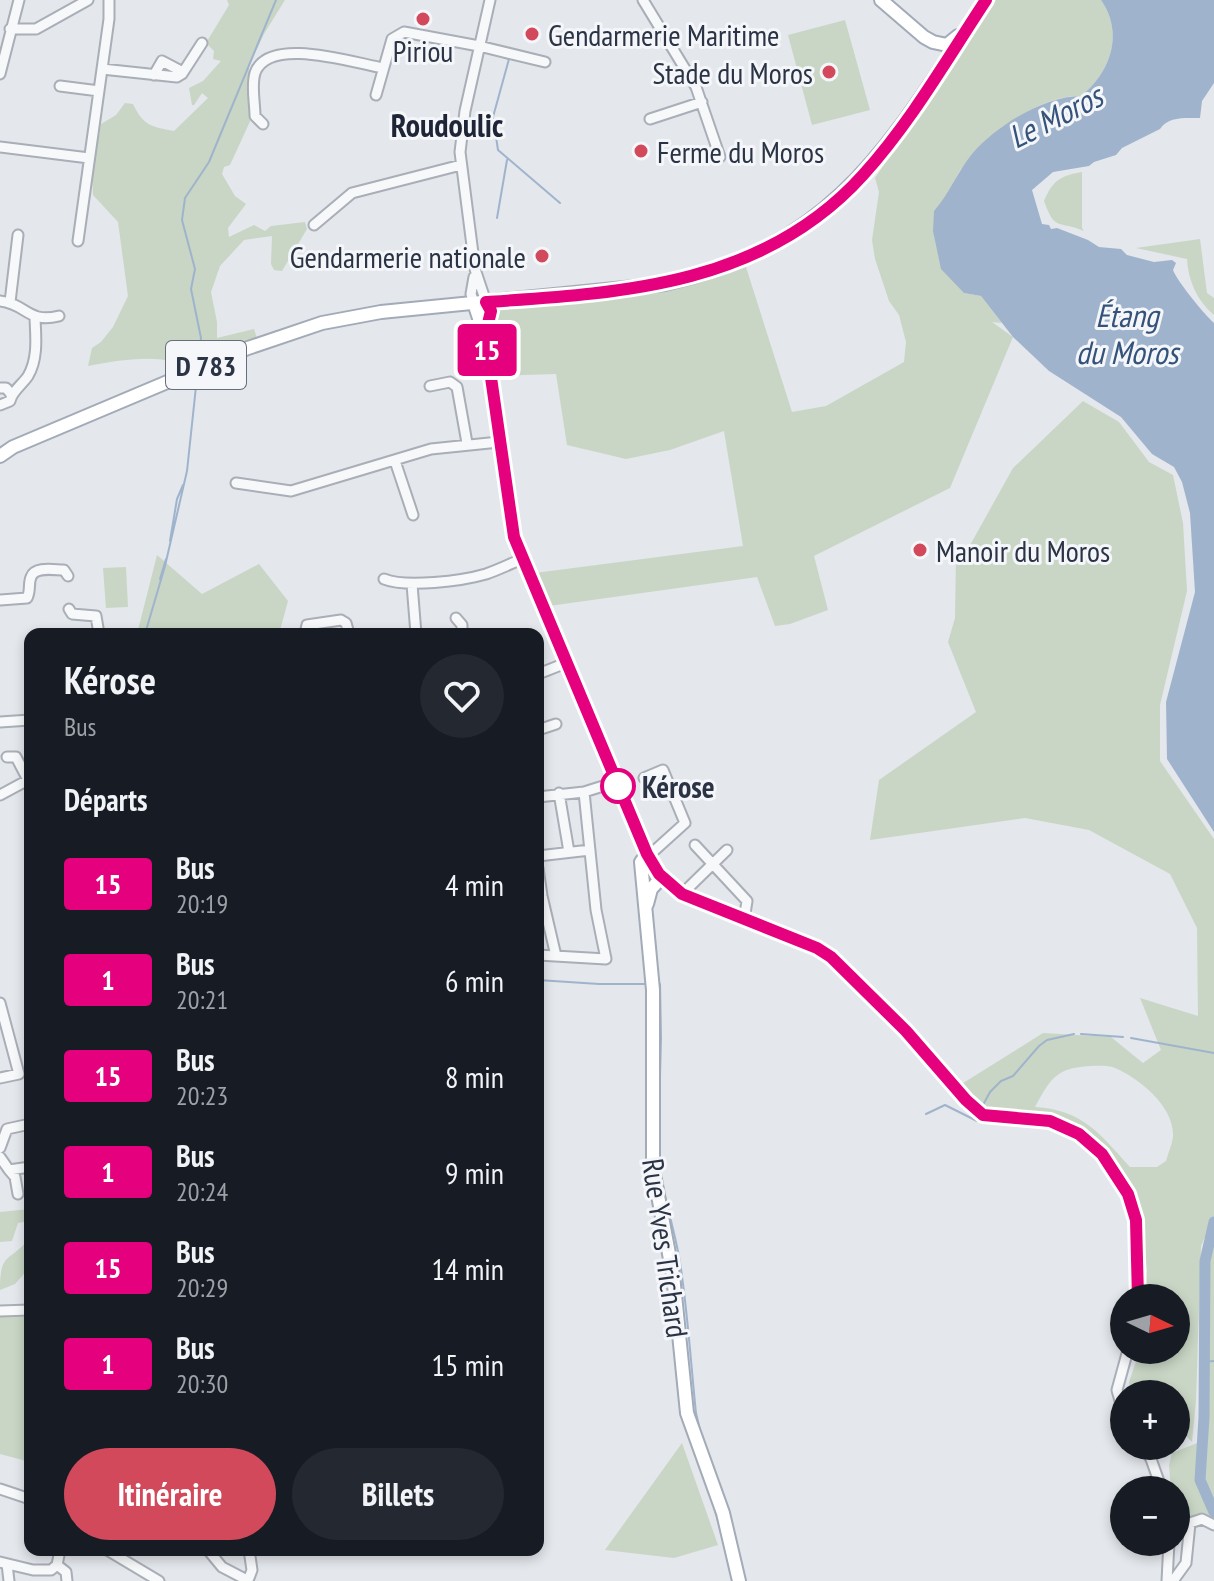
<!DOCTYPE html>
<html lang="fr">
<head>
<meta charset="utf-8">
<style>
	:root { --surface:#171b24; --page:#242831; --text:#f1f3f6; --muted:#9ea1a6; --accent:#d1495b }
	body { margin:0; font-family:"PT Sans Narrow",sans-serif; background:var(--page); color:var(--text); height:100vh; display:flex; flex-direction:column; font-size:30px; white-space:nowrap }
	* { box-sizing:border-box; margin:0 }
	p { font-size:26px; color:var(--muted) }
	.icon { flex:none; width:44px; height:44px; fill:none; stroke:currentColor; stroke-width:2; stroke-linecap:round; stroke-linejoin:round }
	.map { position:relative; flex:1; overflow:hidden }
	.sheet { position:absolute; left:24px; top:628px; width:520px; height:928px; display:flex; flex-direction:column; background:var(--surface); border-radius:16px; box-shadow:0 4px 12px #0003 }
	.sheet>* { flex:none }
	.badge { padding:0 16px; border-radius:6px; font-size:28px; line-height:52px }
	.needle { width:52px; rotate:95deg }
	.tools { position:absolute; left:1110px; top:1284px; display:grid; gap:16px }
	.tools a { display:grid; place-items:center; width:80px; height:80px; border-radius:50%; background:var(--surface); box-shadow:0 4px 12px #0003; font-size:40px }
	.map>.badge { position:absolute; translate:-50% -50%; box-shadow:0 0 0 4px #fff }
	h2 { padding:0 40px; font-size:30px; line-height:72px }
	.round { display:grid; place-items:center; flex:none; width:84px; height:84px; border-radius:42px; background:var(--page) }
	.headline { display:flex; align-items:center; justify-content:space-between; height:136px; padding:0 40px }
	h1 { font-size:38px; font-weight:800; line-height:60px }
	.cta { display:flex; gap:16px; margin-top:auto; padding:16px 40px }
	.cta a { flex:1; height:92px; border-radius:48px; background:var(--accent); color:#fff; font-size:32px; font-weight:800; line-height:92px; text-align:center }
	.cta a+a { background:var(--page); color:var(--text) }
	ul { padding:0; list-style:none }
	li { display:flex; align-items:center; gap:24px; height:96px; padding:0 40px }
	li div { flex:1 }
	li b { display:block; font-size:30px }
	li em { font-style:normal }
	li .badge { min-width:88px; font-weight:700; text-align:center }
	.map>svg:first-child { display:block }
</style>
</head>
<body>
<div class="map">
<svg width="1214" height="1581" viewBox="0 0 1214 1581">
	<rect width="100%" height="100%" fill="#e4e7ec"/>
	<!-- green -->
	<path fill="#c9d6c5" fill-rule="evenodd" d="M227 0H285L264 34 249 66 252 117 230 165 224 167 222 174 235 196 246 204 228 228 229 237 254 225 265 231 271 226 305 222 307 229 282 271 274 270 271 264 272 236 244 240 220 266 211 292 217 322V338L254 329 257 338 179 369 173 367 174 362C150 355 113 361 88 366L92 348 101 342 113 327 128 296 118 222 93 195 92 175 101 124 116 115 125 103 133 104C143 125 151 127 174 131L208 98 202 93 194 105H192L189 88 203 81 221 61 213 59 214 51 206 43 229 5Z
		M996 0H1101C1124 33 1111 72 1081 96 1035 95 991 136 961 169 956 176 954 184 950 192 946 199 940 205 934 211L964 293 981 296 1002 323 992 322 1013 337 950 488 814 556 828 610 790 624 775 626 757 577 549 606 535 573 743 546 724 431 670 450 626 459 567 445 556 374 496 376 491 328 500 307 683 286 746 267 792 412 826 406 904 362 906 342 899 315 889 301 875 259 872 240 879 192 875 178Z
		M845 20 870 110 812 125 788 35Z
		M1082 172V228L1084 231C1058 220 1055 232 1044 201 1053 180 1060 176 1082 172Z
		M1200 239 1207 293 1214 298V315C1197 301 1188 280 1187 259L1136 248Z
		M1083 401 1119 422 1149 462 1173 475 1183 523 1187 591 1160 705V761L1214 839V1216L1201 1246 1196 1401 1192 1442C1178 1429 1176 1412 1176 1394H1130L1129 1382 1140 1350H1176V1298H1144L1147 1270 1139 1201 1109 1157 1077 1128 983 1115 960 1085 1043 1033 1111 1037 1143 1063 1161 1050 1140 998 1198 1016 1197 928 1170 874 1089 830 1025 818 870 840 879 780 976 712 948 642 955 618 956 557 969 547 1013 468ZM1090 1066C1098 1066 1108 1065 1115 1068 1139 1078 1175 1107 1173 1137 1172 1145 1168 1153 1166 1161L1157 1167H1130C1100 1134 1083 1110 1035 1107 1051 1078 1056 1068 1090 1066Z
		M157 555 202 594 259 564 288 601 279 634H137Z
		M126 567 128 607 106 608 103 568Z
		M30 1209V1221L18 1223 12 1241 0 1242V1212Z
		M1214 1230V1520L1202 1524 1178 1521 1176 1490H1171L1169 1465 1172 1453 1205 1440 1201 1369 1208 1322 1205 1290 1206 1243Z
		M30 1238V1267L15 1284 0 1290C0 1251 9 1263 30 1238Z
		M0 1317H30V1462L0 1454Z
		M682 1443 718 1545 674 1558 605 1550Z"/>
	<!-- water -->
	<path fill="#9fb4cc" d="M1101 0H1214V83L1202 101 1200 118C1186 118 1168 116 1160 129L1122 148 1116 155 1094 162 1089 166 1053 172 1032 190 1042 224 1049 225 1051 229 1057 228 1088 240 1099 247 1121 249 1127 255 1154 262 1172 260 1176 263 1173 270C1177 281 1204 314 1214 323V832L1167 759 1166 702 1195 592 1190 513 1182 482 1174 467 1152 454 1121 417 1049 371 1013 337 981 296 964 293 941 269 933 231 934 211C950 193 957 172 972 154 997 125 1045 96 1081 96 1111 72 1124 33 1101 0Z"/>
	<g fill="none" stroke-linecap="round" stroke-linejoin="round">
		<!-- stream -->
		<path stroke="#9fb4cc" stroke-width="2" d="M500 56 509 59 493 117 498 150 560 203
			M497 218 507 160
			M198 363 201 338 191 289 195 269 182 220 185 198 209 162 276 0
			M170 541 177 499 183 485
			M160 579 166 559
			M145 634 165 566 187 471 197 377
			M538 980 599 984H646
			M656 984H660L661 1038 659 1114
			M1081 1034 1123 1037
			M1131 1038 1214 1053
			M982 1107 990 1092 1001 1081 1013 1076 1039 1046 1047 1040 1074 1034
			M926 1114 945 1105 977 1121 978 1118
			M659 1152C660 1192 676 1230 681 1269 688 1317 691 1365 696 1413L700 1430
			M1203 1362 1214 1361
			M714 1507 720 1528"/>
		<!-- river -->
		<path stroke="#9fb4cc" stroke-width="11" d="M1214 1222 1205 1261 1204 1417 1200 1480 1214 1512"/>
		<defs>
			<path id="minor" d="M643 0 696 87 720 157
				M10 29H36L88 0
				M102 69 177 77 182 74 202 43
				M0 74 19 0
				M154 75 162 61 183 72
				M60 86 99 91
				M376 95 392 39 404 32 479 46 545 62
				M650 119 702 102
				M263 124 255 116C255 103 251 86 255 73 268 35 354 63 383 68
				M0 147 89 158
				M314 225 352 193 461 165
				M78 241 109 19V0
				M474 277 471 294 474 303
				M0 301C27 304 28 324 59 316
				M10 302 18 235
				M486 302 475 269 460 152 465 111 490 0
				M430 386 450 382 457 387 467 443
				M0 388H6L11 394
				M0 405 10 401C12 391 22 385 28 376 38 359 36 338 35 319
				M395 461 413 515
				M236 483 291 491 431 449 499 442
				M384 579C406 588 462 581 486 574 498 570 510 564 522 559
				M412 584 416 634
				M0 600 27 598C31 591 28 584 31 577 35 566 54 570 64 570L68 576
				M69 609 72 614 96 616 99 634
				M456 618 462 625V634
				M305 634 307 625 341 620 346 623 349 634
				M538 674 566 663
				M0 722 30 720
				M538 730 556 724
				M644 778 663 770 685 823 654 851 647 854
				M559 793 569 852
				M0 795 28 780 16 757H7
				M538 797 584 792 616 782
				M695 845 747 901 744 920
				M538 856 590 850
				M538 868 542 896 556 956
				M662 877 688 897 817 948 831 957 906 1031 966 1100 983 1115 1050 1121 1079 1134 1102 1154 1128 1194 1136 1220 1138 1298
				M682 894 727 850
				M538 955 606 959 596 910 584 792
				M0 1003 19 1074 0 1078
				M0 1148 7 1129 30 1124
				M0 1157 9 1170 30 1167
				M9 1170 15 1177 18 1194
				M0 1311 30 1310
				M1124 1415 1117 1390 1128 1350
				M1143 1446 1151 1459 1162 1490
				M0 1489 30 1499
				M107 1550 159 1581
				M208 1550 222 1567 245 1579 249 1578 252 1570 249 1550
				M0 1562 33 1570H51L57 1565 60 1550
				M7 1564 9 1581
				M57 1565 66 1572 67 1581
				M1167 1581 1169 1542
				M1173 1581 1186 1563 1190 1523 1202 1519 1214 1525"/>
			<path id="major" d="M881 0 924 37 933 42 947 45 958 36
				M474 303 485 336 514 537 647 854 662 877 651 889 647 904
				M0 456 13 447 248 348 322 323 381 312 665 284C841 244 894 137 986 0
				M647 854 641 862 653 990V1169L673 1275 687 1413 723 1513 739 1581"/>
		</defs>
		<!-- minor casing -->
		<use href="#minor" stroke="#a9aeb7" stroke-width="13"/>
		<!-- major casing -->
		<use href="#major" stroke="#a3abb8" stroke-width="16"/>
		<!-- minor -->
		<use href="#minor" stroke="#f7f8fa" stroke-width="9"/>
		<!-- major -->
		<use href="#major" stroke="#fff" stroke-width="12"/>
	</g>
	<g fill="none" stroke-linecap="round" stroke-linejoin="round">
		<defs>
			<path id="line" d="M986 0C947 59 911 122 863 175 764 285 624 293 486 302L491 311 485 336 514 537 647 854 659 874 682 894 817 948 831 957 906 1031 966 1100 983 1115 1050 1121 1079 1134 1102 1154 1128 1194 1136 1220 1138 1298"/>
		</defs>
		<!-- line casing -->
		<use href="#line" stroke="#fff" stroke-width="18"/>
		<!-- line -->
		<use href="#line" stroke="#e5007d" stroke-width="12"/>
	</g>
	<!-- markers -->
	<g fill="#d1495b" stroke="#f4f6f9" stroke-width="3">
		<circle cx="423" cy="19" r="8"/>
		<circle cx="532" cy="34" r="8"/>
		<circle cx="829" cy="72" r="8"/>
		<circle cx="641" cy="151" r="8"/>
		<circle cx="542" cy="256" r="8"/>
		<circle cx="920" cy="550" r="8"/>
	</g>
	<circle fill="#fff" stroke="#e5007d" stroke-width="4" cx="618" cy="786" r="16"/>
	<g text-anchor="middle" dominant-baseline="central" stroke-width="6" stroke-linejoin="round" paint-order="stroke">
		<!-- shield labels -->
		<rect fill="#f4f6f9" stroke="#676e7b" stroke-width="2" x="166" y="341" width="80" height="48" rx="6"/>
		<g font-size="28" font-weight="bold" fill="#2b3445">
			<text x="206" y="365">D 783</text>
		</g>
		<!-- poi labels -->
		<g font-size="30" fill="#2b3445" stroke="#f4f6f9" text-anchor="start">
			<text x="548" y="34">Gendarmerie Maritime</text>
			<text x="423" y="50" text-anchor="middle">Piriou</text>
			<text x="813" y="72" text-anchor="end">Stade du Moros</text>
			<text x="657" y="151">Ferme du Moros</text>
			<text x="526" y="256" text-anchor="end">Gendarmerie nationale</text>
			<text x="936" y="550">Manoir du Moros</text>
		</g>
		<!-- stop labels -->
		<g font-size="30" font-weight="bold" fill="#2b3445" stroke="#f4f6f9" text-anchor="start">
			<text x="642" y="786">Kérose</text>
		</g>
		<!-- street labels -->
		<g font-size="30" fill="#2b3445" stroke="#f4f6f9">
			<text transform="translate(666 1248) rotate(82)">Rue Yves Trichard</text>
		</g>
		<!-- water labels -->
		<g font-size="32" font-style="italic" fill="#34527a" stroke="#f4f6f9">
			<text transform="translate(1055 116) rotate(-27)">Le Moros</text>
			<text x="1127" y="315">Étang<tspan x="1127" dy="37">du Moros</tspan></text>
		</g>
		<!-- neighbourhood labels -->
		<g font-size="32" font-weight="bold" fill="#1d2536" stroke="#f4f6f9">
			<text x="447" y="125">Roudoulic</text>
		</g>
	</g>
</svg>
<div class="tools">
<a><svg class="needle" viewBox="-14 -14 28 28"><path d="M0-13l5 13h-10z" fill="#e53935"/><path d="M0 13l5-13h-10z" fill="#9ea1a6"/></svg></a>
<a>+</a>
<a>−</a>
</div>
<b class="badge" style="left:487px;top:350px;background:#e5007d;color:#fff">15</b>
<section class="sheet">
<div class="headline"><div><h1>Kérose</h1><p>Bus</p></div><a class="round"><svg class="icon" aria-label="heart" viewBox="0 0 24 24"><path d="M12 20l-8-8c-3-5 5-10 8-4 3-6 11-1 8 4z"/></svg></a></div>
<h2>Départs</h2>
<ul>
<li><span class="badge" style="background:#e5007d;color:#fff">15</span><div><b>Bus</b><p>20:19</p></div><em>4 min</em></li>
<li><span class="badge" style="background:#e5007d;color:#fff">1</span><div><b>Bus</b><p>20:21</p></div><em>6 min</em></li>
<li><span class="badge" style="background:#e5007d;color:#fff">15</span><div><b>Bus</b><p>20:23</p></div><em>8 min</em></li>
<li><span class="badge" style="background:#e5007d;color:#fff">1</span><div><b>Bus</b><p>20:24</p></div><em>9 min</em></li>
<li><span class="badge" style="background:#e5007d;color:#fff">15</span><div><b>Bus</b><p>20:29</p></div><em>14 min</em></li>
<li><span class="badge" style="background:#e5007d;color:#fff">1</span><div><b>Bus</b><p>20:30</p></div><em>15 min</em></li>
</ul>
<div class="cta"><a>Itinéraire</a><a>Billets</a></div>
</section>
</div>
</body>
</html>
